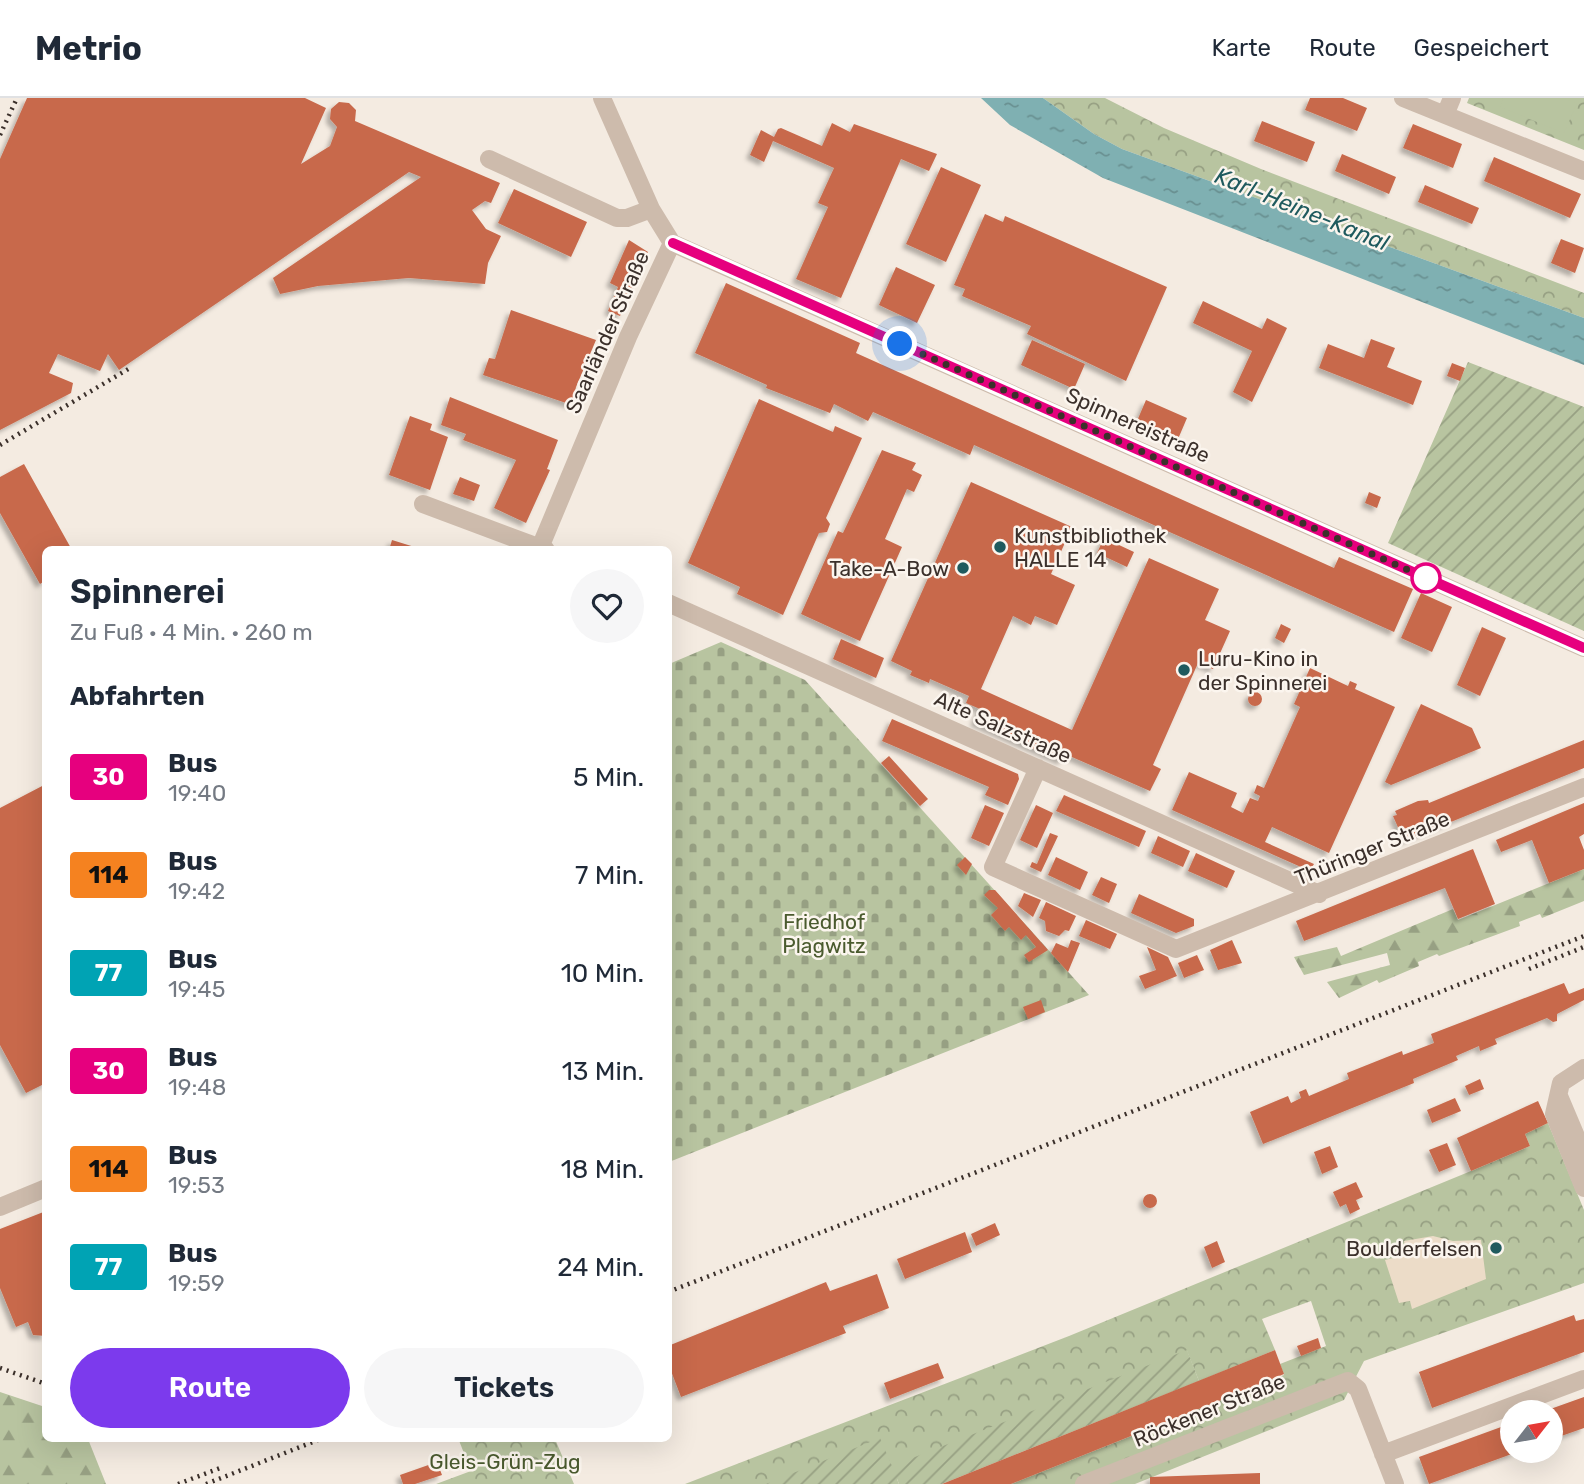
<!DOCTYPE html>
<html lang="de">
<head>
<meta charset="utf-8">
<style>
	:root { --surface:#fff; --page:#f6f6f7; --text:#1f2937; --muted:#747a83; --line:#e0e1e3; --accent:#7c3aed }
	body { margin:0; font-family:Rubik,sans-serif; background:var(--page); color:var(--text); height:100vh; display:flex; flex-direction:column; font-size:26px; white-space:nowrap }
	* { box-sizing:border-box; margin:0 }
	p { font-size:23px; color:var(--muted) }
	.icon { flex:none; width:38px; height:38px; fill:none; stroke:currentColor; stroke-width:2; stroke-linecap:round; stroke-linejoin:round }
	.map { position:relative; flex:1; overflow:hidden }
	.sheet { position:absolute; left:42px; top:448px; width:630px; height:896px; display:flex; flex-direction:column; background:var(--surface); border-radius:10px; box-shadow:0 7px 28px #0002 }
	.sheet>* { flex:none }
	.badge { padding:0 14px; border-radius:5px; font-size:24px; line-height:46px }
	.needle { width:46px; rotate:59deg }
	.controls { position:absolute; left:1500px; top:1302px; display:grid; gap:14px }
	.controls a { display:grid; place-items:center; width:63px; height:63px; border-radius:50%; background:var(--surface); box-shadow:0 7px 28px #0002; font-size:35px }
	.you { position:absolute; width:35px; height:35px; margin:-18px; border:5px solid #fff; border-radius:50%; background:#1a73e8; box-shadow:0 0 0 10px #1a73e833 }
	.map>.badge { position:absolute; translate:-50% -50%; box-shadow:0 0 0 4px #fff }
	h2 { padding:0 28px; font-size:26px; line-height:63px }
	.round { display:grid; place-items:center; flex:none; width:74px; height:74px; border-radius:37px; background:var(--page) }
	.head { display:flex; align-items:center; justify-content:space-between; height:119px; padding:0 28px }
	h1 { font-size:33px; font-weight:600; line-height:52px }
	.primary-button { display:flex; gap:14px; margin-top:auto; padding:14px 28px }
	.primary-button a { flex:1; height:80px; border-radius:42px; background:var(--accent); color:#fff; font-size:28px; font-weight:600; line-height:80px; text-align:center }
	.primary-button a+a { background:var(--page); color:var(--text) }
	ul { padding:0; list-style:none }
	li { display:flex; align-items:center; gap:21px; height:98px; padding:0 28px }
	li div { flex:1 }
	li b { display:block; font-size:26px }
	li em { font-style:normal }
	li .badge { min-width:77px; font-weight:700; text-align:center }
	header { display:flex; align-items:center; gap:42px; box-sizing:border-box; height:98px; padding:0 35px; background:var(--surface); border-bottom:2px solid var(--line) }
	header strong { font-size:33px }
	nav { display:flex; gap:38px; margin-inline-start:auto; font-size:24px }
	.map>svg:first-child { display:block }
</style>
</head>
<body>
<header>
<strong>Metrio</strong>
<nav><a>Karte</a><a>Route</a><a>Gespeichert</a></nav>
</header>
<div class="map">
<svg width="1584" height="1386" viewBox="0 0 1584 1386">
	<defs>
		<pattern id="forest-firs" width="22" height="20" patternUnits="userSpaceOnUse" patternTransform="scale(1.75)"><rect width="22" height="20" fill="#b8c4a0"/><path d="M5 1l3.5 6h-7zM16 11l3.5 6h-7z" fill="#97a083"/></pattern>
		<pattern id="cemetery-stones" width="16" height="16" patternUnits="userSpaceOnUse" patternTransform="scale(1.75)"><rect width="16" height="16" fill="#b8c4a0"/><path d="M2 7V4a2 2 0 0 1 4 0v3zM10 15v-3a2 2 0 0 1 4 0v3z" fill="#97a083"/></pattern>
		<pattern id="park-crowns" width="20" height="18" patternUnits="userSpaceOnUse" patternTransform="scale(1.75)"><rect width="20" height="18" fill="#b8c4a0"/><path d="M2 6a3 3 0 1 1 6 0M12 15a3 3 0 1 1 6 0" fill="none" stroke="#97a083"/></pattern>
		<pattern id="garden-furrows" width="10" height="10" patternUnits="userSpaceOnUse" patternTransform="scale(1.75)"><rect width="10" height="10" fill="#b8c4a0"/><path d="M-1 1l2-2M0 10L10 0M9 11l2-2" fill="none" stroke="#97a083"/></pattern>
		<pattern id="water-ripples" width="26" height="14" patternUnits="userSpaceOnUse" patternTransform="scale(1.75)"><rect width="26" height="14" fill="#7fb0b2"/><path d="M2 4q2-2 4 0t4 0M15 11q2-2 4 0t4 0" fill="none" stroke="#699091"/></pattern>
		<filter id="shadow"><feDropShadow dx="-4" dy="4" stdDeviation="2" flood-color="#0004"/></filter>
	</defs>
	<rect width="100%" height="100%" fill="#f4ebe1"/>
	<!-- forest -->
	<path fill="url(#forest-firs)" d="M1584 771V803L1542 820 1540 816 1519 824 1520 828 1439 858 1437 856 1418 864 1419 868 1379 885 1377 882 1339 900 1327 884 1390 867 1387 855 1304 877 1294 859 1337 849 1341 858 1453 811 1458 822Z
		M0 1294 45 1309 46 1340 88 1341 106 1386H0Z"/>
	<!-- cemetery -->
	<path fill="url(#cemetery-stones)" d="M721 544 805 582 1089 897 669 1064V566Z"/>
	<!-- park -->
	<path fill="url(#park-crowns)" d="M1043 0H1105L1164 30 1261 71 1584 195V220L1122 51 1094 36Z
		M1469 0H1584V52L1467 5Z
		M1548 1025 1584 1112V1185L1364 1263 1344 1302 1135 1386H1011L1284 1277 1280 1266 1326 1248 1311 1203 1262 1221 1275 1252 1199 1283 1187 1253 892 1369 899 1386H685L1069 1238 1471 1073 1530 1048 1525 1036Z
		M458 1340 555 1341 574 1386H436L471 1373Z"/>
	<!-- garden -->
	<path fill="url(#garden-furrows)" d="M1468 264 1584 309V533L1388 445Z
		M1187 1252 1199 1283 942 1386H899L897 1381 892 1386H766L880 1340 892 1368Z"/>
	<!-- pitch -->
	<path fill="#b8c4a0" d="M1503 0H1563L1577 5 1564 35 1500 9Z
		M1484 1151a12 12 0 1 1 24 0a12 12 0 1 1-24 0Z"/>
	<!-- plaza -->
	<path fill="#ecdcc8" d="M1433 1138 1453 1143 1481 1142 1486 1181 1412 1211 1410 1203 1399 1205 1385 1162 1401 1158 1400 1150 1405 1149 1404 1143Z"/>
	<!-- water -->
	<path fill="url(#water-ripples)" d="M981 0H1043L1094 36 1122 51 1584 220V267L1103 80 1010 27Z"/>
	<!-- building -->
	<path fill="#c8694b" filter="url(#shadow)" d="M27 0H305L326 10 301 66 330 48 337 29 330 21 331 11 339 4 349 5 356 12 355 23 500 85 491 105 485 103 472 112 486 131 501 138 488 165 485 186 409 180 318 188 280 196 273 180 421 79 409 74 119 272 108 256 100 273 58 256 49 275 73 285 71 295 0 332V61Z
		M1310 0H1343L1367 10 1357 33 1305 12Z
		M1262 23 1315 44 1307 64 1254 43Z
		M832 25 850 34 854 26 937 56 929 73 901 61 841 200 796 181 828 109 818 105 834 70 773 43 764 64 750 57 761 32 774 39 778 31 781 30 822 48Z
		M1413 26 1462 46 1453 70 1403 50Z
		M1342 56 1396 79 1389 96 1335 73Z
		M1494 59 1581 96 1570 120 1484 83Z
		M941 69 981 87 946 164 906 146Z
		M1425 87 1479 110 1472 126 1418 104Z
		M514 91 587 124 571 159 498 125Z
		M985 116 1003 124 1005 118 1167 189 1126 283 1027 236 1031 228 962 198 965 191 954 187Z
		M1561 141 1584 150 1575 175 1551 165Z
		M629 142 648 154 620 218 608 213 618 189 610 185Z
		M896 169 935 187 917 225 879 207Z
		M726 185 860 245 856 255 1334 470 1339 459 1413 491 1394 534 974 347 970 357 873 314 868 323 834 306 830 315 766 290 767 287 695 255Z
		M1203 203 1262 231 1267 220 1287 230 1252 304 1233 294 1252 253 1193 225Z
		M511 212 596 242 576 289 572 307 483 277 489 260 495 261Z
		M1371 241 1395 250 1387 269 1422 283 1413 307 1319 270 1328 246 1364 260Z
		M1032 242 1085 266 1074 291 1021 267Z
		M1452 265 1465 270 1460 283 1447 278Z
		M450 299 558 342 547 371 550 372 526 425 494 410 516 362 463 342 466 336 441 327Z
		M759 301 833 334 835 328 862 340 826 420 830 426 827 434 819 435 783 517 737 496 740 489 688 465Z
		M1146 302 1187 320 1178 341 1137 323Z
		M410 318 432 326 430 332 448 339 430 392 389 377Z
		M882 352 916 365 912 372 922 377 914 394 907 391 885 441 902 449 860 543 801 516 838 433 843 435Z
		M24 366 72 452H46V482L40 486 0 415V379Z
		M460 379 480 387 474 403 453 396Z
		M971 384 1072 429 1051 476 1075 487 1057 527 1035 518 1031 527 1013 518 981 591 1072 632 1149 460 1219 491 1205 522 1230 533 1213 571 1198 565 1153 667 1161 671 1150 693 1065 656 1062 663 974 624 980 611 966 605 969 598 930 581 929 585 910 577 912 573 891 563Z
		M1369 394 1381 399 1377 410 1365 405Z
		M1104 440 1134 454 1127 469 1097 455Z
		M392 442 421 451V452H389Z
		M1421 495 1452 509 1432 554 1401 540Z
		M1281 526 1291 531 1284 545 1275 540Z
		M1482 529 1506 540 1480 598 1457 587Z
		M841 541 884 560 876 580 833 561Z
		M1310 570 1348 588 1350 583 1357 586 1355 591 1395 609 1329 755 1272 729 1265 744 1314 766 1310 773 1172 712 1189 674 1237 695 1231 709 1243 715 1250 700 1258 703 1260 698 1254 695 1257 687 1264 690 1300 609 1294 606Z
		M1248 601a7 7 0 1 1 14 0a7 7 0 1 1-14 0Z
		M1421 606 1472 630 1481 650 1391 687 1385 684Z
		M892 621 1018 676 1019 681 1008 707 985 697 989 689 882 643Z
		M1584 642V670L1404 743 1393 718 1397 717 1395 713 1418 703 1428 702 1429 705Z
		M889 658 928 701 920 708 881 665Z
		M46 686V985L26 995 0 947V710Z
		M1064 697 1146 733 1139 749 1056 713Z
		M1584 705V736L1579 739 1584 752V771L1549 785 1532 742 1501 754 1496 742Z
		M985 707 1004 715 989 748 971 740Z
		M1036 707 1053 715 1037 750 1020 742Z
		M1050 735 1058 738 1041 774 1030 769 1032 764 1037 766Z
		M1158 738 1190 753 1183 769 1151 755Z
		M1473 751 1495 806 1458 821 1445 790 1304 843 1296 823Z
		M1196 755 1235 773 1227 790 1188 773Z
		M965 759 972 766 966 777 957 767Z
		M1056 759 1088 774 1080 792 1048 777Z
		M1101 779 1117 786 1109 805 1092 797Z
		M989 792H995L1048 852 1029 864 1024 857 1036 849 1026 837 1021 842 1009 829 1005 833 991 817 998 810 984 797Z
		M1024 795 1041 802 1033 819 1018 808Z
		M1139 796 1194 821V828L1176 835 1131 815Z
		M1046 804 1076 818 1069 833 1065 832 1059 838 1046 833 1045 823 1039 820Z
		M1086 822 1117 836 1110 851 1079 838Z
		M1071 842 1080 845 1068 874 1051 855 1056 845 1068 850Z
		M1232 842 1242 865 1218 872 1210 852Z
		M1147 849 1168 859 1177 878 1145 891 1139 878 1156 872Z
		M1197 857 1204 872 1184 880 1178 865Z
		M1564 885 1569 896 1584 890V902L1557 916V923L1553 924 1547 920 1495 941 1497 946 1480 953 1479 948 1456 958 1458 962 1413 981 1414 985 1263 1046 1250 1014 1288 998 1291 1005 1301 1000 1299 994 1306 991 1309 998 1349 981 1347 975 1402 953 1403 957 1434 945 1431 936Z
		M1041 902 1045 914 1028 921 1023 909Z
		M1480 981 1484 991 1469 997 1465 988Z
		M1455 1000 1461 1013 1432 1025 1427 1012Z
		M1538 1003 1548 1025 1525 1036 1530 1048 1471 1073 1457 1040Z
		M1447 1045 1456 1067 1439 1074 1429 1052Z
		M1330 1048 1338 1069 1322 1076 1314 1054Z
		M1356 1084 1363 1099 1356 1102 1360 1111 1350 1116 1346 1106 1340 1109 1333 1094Z
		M1143 1103a7 7 0 1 1 14 0a7 7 0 1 1-14 0Z
		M46 1113V1217L43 1218 46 1238 33 1237 28 1224 16 1229 0 1190V1131Z
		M995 1125 1000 1137 976 1148 971 1136Z
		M965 1134 972 1154 905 1181 897 1161Z
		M1217 1143 1225 1164 1212 1170 1204 1149Z
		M877 1176 889 1210 843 1228 846 1235 681 1299 668 1265V1248L826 1184 830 1193Z
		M1574 1217 1576 1223 1584 1221V1254L1432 1310 1419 1274Z
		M1318 1240 1321 1250 1301 1258 1297 1248Z
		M1275 1252 1284 1276 1236 1296 1011 1386H942Z
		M938 1265 944 1280 890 1301 884 1285Z
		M1584 1299V1330L1550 1342V1314H1542Z
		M1512 1325V1353H1520L1429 1386 1419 1359Z
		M437 1364 442 1377 415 1386H403L400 1377Z
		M1260 1375V1386H1150V1379Z"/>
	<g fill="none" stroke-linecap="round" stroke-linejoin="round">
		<!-- minor -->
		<path stroke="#cdbbac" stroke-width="18" d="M602 0 651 111 672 145
			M1403 0 1584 73
			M1445 17 1452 0
			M489 61 617 120H627L651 111
			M672 145 1584 550
			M423 406 546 452
			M539 452 628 239 672 145
			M668 505 1319 796
			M1038 670 993 769 1176 851 1584 689
			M1584 970 1561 985 1554 1016 1584 1090
			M1559 998 1584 1057
			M0 1109 46 1090
			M1383 1356 1584 1281
			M1084 1386 1348 1283 1358 1291 1395 1386"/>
		<!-- rail -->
		<path stroke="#3b302b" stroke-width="4.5" stroke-dasharray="2 5" stroke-linecap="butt" d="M0 37 17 0
			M0 347 130 270
			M1529 871 1584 849
			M668 1194 1584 838
			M0 1270 46 1286
			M178 1386 220 1370
			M206 1386 323 1340"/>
	</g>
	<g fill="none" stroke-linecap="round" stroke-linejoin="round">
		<defs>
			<path id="line" d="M673 145 1584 550"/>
		</defs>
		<!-- line casing -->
		<use href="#line" stroke="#fff" stroke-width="16"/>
		<!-- line -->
		<use href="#line" stroke="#e6007e" stroke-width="10"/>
		<!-- walk -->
		<path stroke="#3b302b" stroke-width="7" stroke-dasharray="0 12.6" d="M900 246 1426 480"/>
	</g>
	<!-- markers -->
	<g fill="#1f5a5e" stroke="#fbf5ee" stroke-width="2.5">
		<circle cx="1000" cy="449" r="7"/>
		<circle cx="963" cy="470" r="7"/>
		<circle cx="1184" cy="572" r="7"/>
		<circle cx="1496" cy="1150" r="7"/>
	</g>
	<circle fill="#fff" stroke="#e6007e" stroke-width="3.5" cx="1426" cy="480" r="14"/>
	<g text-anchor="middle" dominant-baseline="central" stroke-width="5" stroke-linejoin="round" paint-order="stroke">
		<!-- street labels -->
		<g font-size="21" fill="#3b302b" stroke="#fbf5ee">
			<text transform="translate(607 234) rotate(-66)">Saarländer Straße</text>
			<text transform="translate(1138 327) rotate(24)">Spinnereistraße</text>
			<text transform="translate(1003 629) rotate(24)">Alte Salzstraße</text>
			<text transform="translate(1372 750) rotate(-22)">Thüringer Straße</text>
			<text transform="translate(1209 1312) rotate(-22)">Röckener Straße</text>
		</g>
		<!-- poi labels -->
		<g font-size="21" fill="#3b302b" stroke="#fbf5ee" text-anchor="start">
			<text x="1014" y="437">Kunstbibliothek<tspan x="1014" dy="24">HALLE 14</tspan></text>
			<text x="949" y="470" text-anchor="end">Take-A-Bow</text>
			<text x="1198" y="560">Luru-Kino in<tspan x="1198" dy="24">der Spinnerei</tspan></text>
			<text x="1482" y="1150" text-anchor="end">Boulderfelsen</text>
		</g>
		<!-- park labels -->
		<g font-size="21" fill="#4a5a2e" stroke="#fbf5ee">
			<text x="824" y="823">Friedhof<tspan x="824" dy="24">Plagwitz</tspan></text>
			<text x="505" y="1363">Gleis-Grün-Zug</text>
		</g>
		<!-- water labels -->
		<g font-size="23" font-style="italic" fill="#1f5a5e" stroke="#fbf5ee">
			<text transform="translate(1302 111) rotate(22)">Karl-Heine-Kanal</text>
		</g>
	</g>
</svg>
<div class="controls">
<a><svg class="needle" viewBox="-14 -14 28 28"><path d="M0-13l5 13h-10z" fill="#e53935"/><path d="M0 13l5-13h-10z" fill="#747a83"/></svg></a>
</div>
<div class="you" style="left:900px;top:246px"></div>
<section class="sheet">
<div class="head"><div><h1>Spinnerei</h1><p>Zu Fuß · 4 Min. · 260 m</p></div><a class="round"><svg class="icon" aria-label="heart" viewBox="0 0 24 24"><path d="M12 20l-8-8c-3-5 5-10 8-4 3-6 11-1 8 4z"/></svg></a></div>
<h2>Abfahrten</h2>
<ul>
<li><span class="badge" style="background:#e6007e;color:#fff">30</span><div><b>Bus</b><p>19:40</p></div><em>5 Min.</em></li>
<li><span class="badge" style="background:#f58220;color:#111">114</span><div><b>Bus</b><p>19:42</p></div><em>7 Min.</em></li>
<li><span class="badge" style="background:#00a3b4;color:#fff">77</span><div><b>Bus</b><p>19:45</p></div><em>10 Min.</em></li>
<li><span class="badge" style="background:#e6007e;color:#fff">30</span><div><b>Bus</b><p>19:48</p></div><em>13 Min.</em></li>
<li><span class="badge" style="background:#f58220;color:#111">114</span><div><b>Bus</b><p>19:53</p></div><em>18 Min.</em></li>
<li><span class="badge" style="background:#00a3b4;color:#fff">77</span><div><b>Bus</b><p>19:59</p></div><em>24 Min.</em></li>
</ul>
<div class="primary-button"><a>Route</a><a>Tickets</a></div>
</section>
</div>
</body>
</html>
